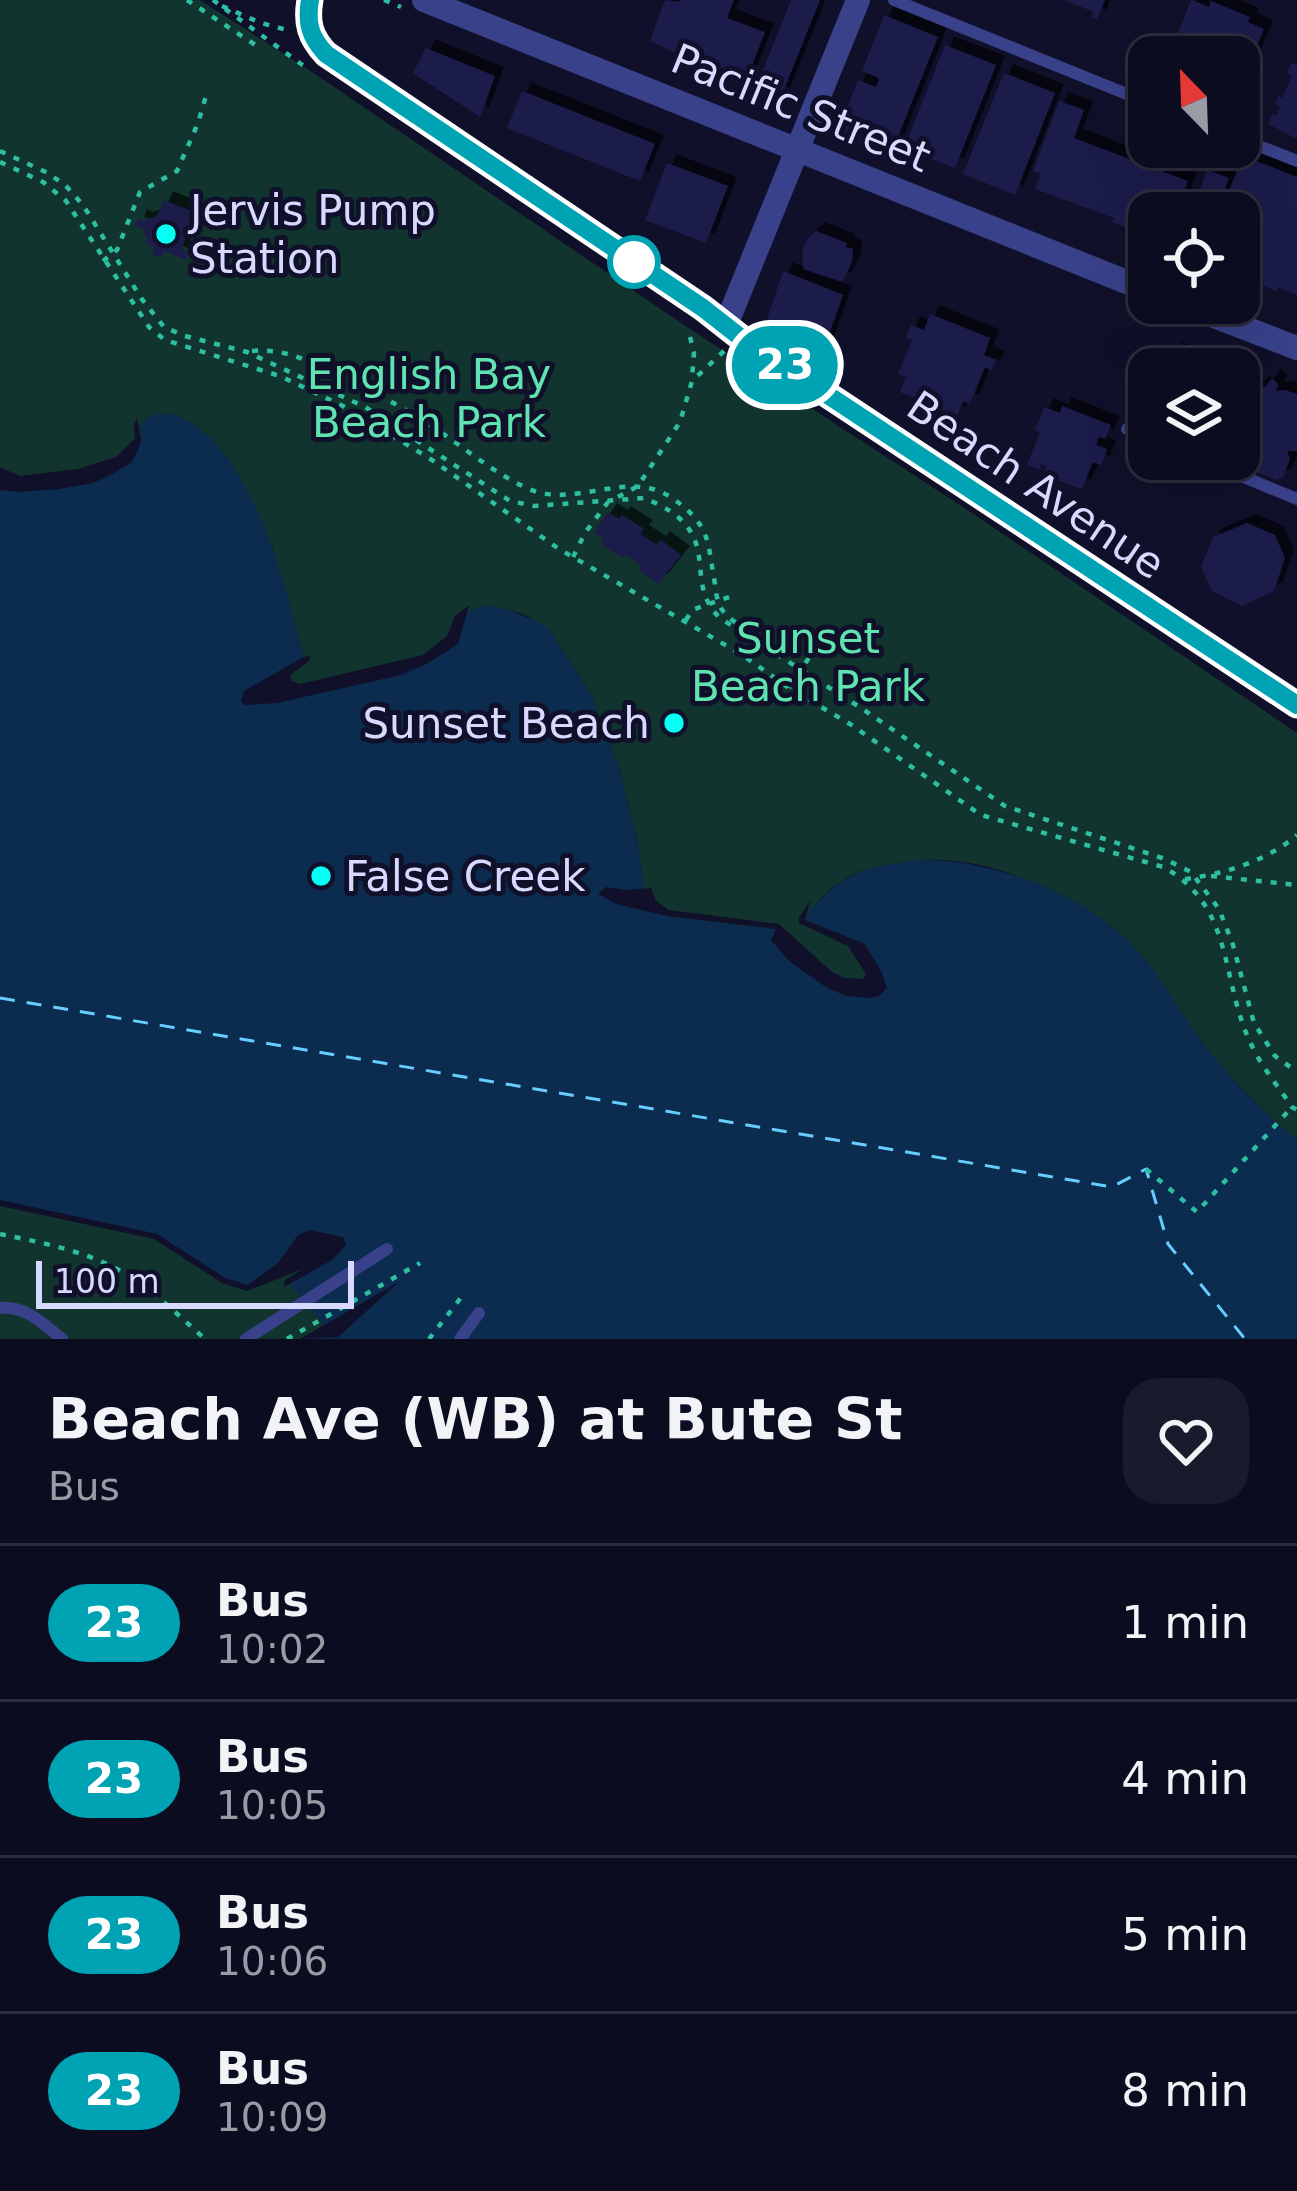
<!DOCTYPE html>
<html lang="en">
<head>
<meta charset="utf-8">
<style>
	:root { --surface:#0c0c20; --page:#1a1a2d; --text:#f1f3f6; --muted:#9a9ba5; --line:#2c2c3e }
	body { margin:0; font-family:"DejaVu Sans",sans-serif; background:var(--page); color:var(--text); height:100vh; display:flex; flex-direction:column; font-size:45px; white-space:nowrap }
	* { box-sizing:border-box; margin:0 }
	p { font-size:39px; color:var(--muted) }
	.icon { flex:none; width:66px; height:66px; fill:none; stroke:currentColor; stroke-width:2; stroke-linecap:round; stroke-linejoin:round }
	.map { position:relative; height:1339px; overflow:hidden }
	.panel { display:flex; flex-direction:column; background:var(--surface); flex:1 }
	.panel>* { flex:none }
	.badge { padding:0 24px; border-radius:39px; font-size:42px; line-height:78px }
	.needle { width:78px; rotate:337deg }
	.tools { position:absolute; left:1128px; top:36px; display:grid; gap:24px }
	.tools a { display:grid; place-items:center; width:132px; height:132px; border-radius:24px; background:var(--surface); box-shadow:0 12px 48px #0002,0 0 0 3px var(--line); font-size:60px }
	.scale { position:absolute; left:36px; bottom:30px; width:318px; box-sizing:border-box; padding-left:12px; border:6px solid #d8d9ff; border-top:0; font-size:33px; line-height:42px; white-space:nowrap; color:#d8d9ff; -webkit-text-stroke:9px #10102a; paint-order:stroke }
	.map>.badge { position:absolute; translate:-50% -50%; box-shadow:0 0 0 6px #fff }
	.round { display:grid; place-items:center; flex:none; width:126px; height:126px; border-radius:36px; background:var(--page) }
	.headline { display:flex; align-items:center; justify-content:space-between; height:204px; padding:0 48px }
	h1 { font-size:57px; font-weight:800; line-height:90px }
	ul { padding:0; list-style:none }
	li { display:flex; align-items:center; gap:36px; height:156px; padding:0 48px; border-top:3px solid var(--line) }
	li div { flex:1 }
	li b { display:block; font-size:45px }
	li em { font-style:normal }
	li .badge { min-width:132px; font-weight:700; text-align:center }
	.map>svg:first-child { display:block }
</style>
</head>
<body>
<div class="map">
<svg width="1297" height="1339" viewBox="0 0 1297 1339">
	<defs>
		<filter id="shadow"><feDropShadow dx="9" dy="-9" stdDeviation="0" flood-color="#0009"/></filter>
	</defs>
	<rect width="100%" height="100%" fill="#10102a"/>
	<!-- green -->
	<path fill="#12342e" d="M0 0H200L318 76 687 327 969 511 1297 733V1140C1261 1110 1229 1078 1201 1041 1174 1004 1153 962 1117 931 1090 909 1061 896 1030 881 995 866 951 856 913 861 861 867 835 875 805 919L842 936 872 972 861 986 667 916 644 888 637 839 619 768 592 696 550 631C527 612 497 602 469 611L452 640 426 660 300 690 283 678 304 657 272 546 141 440 120 462 19 483 0 473Z
		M0 1200 157 1234 225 1278 319 1261 325 1325 302 1339H0Z"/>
	<!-- water -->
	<path fill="#0b2c4e" d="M173 414C253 444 284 583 304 657L284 672 300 690 426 660 452 640 460 619 469 611 487 605 509 610 541 623 550 631 592 696 619 768 637 839 644 888 651 905 667 916 777 929 844 984 872 977 842 936 804 920C835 876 861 867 912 861 940 858 968 863 995 870 1050 883 1106 913 1143 957 1165 983 1181 1013 1201 1041 1229 1078 1261 1110 1297 1140V1339H302L324 1325 290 1284 320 1264 248 1285 225 1278 156 1234 0 1200V473L19 483 120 462 141 440 140 424 153 415Z"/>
	<!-- pier -->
	<path fill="#10102a" d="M137 418 141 440 138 450 131 463 111 475 93 483 59 489 20 492 0 490V467L20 476 78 469 116 457 135 438 134 424Z
		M469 605 458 644 428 663 401 675 277 703 244 705 241 701 244 691 304 657 310 656 309 661 290 675 292 681 300 684 423 655 447 636 455 616Z
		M606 887 625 890 651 888 656 901 669 910 779 924 832 972 845 978 863 979 866 974 848 946 799 923V917L810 901 805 920 865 944 882 973 887 988 879 996 870 998 847 996 827 988 788 960 771 940 776 929 667 916 616 904 598 894Z
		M0 1200 157 1234 225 1278 248 1285 278 1263 298 1235 309 1230 343 1237 346 1245 332 1260 284 1287 285 1280 303 1269 247 1291 222 1283 154 1239 0 1206Z
		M400 1281 338 1337 300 1339Z"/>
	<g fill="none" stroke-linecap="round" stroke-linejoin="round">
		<!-- ferry -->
		<path stroke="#66cdff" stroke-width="3" stroke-dasharray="15 12" stroke-linecap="butt" d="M0 998 1112 1187 1146 1169 1168 1244 1245 1339"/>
	</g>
	<!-- building -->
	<path fill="#1e1b4b" filter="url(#shadow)" d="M665 0 679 2 680 0H734L727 18 765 32 744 86 650 41Z
		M791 0H820L781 97 756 88Z
		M1064 0H1105L1097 19 1091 17 1094 12Z
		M1191 0 1209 7 1211 1 1250 17 1248 22 1264 29 1244 77 1239 75V57H1190L1172 48Z
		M884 15 938 37 891 154 837 133 858 80 876 87 879 78 862 71Z
		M945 45 996 65 955 168 904 148Z
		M426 48 495 76 480 117 413 73Z
		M1291 63 1297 65V139L1268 124 1272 114 1276 116 1280 106 1275 104 1278 96 1282 98 1292 76 1287 74Z
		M1004 73 1055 93 1015 195 963 174Z
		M522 91 655 144 640 181 507 128Z
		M1059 101 1084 110 1074 138 1188 181 1182 196 1187 198 1181 213H1149V233L1143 230 1141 233 1112 222 1114 218 1035 189 1041 174 1033 171Z
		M1243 156 1297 177V295L1278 287 1277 291 1239 276V213H1220Z
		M667 163 728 186 706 243 645 220Z
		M1207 170 1229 178 1216 213H1192Z
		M164 200 196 213 181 249 189 252 186 260 164 251 161 257 152 254 154 247 145 243 147 239 142 228 135 226 138 218 144 221 157 216Z
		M816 231 847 243 846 247 853 249 852 262 842 282 803 269V247L808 238Z
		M783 271 843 295 822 354 765 325Z
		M930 314 990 338 984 355 996 360 991 370 985 367 970 404 963 401 957 416 900 392 906 377 898 374 912 340 906 337 911 325 924 330Z
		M1173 351 1194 360 1190 369H1166Z
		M1272 378 1278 384 1276 391 1285 390 1297 394V451H1287L1290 459 1283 477 1277 480 1249 469 1247 461 1254 458 1256 451 1251 439 1255 427 1239 421V404L1246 385 1257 390 1259 385 1265 387Z
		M1062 406 1111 425 1105 439 1099 437 1096 445 1107 449 1101 465 1093 462 1082 489 1043 475 1047 466 1041 464 1039 469 1027 465 1040 432 1035 430 1044 407 1060 413Z
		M608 512 619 519 622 515 644 529 640 534 657 545 661 540 681 555 658 584 639 570 642 566 626 555 623 558 601 544 604 540 594 532Z
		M1247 523 1275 535 1285 558 1274 591 1242 606 1212 591 1201 567 1213 537Z"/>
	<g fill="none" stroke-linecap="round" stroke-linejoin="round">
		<!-- path -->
		<path stroke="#2cbfa2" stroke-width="4.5" stroke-dasharray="6 9" stroke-linecap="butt" d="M187 0 260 48
			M213 0 308 69
			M384 0 401 7
			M222 6 261 23 287 30
			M0 151 48 173 66 186 83 205 141 298 164 327 185 336 247 352 365 407 510 501 534 506 644 498C730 532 679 579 720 618L861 708 1005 806 1165 859 1191 872 1219 909 1233 945 1254 1023 1275 1056 1297 1072
			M0 162 43 182 66 201 149 327 165 340 280 376 347 408 432 460 559 549 741 654 789 688 850 724 981 815 1163 867C1235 906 1220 980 1251 1044 1261 1066 1278 1086 1292 1107L1297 1110
			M103 261 117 250 140 192 177 171 198 123 206 96
			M690 337 694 352 692 379
			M252 351C282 348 304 359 331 371 367 388 403 407 436 429 466 449 495 474 529 489 575 509 629 468 672 498 712 526 707 542 715 584 716 593 717 603 723 611 733 624 754 633 768 643L771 649
			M618 497 638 486 680 422 692 381 724 351
			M573 557 585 533 608 502
			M686 620 692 610 732 596
			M741 654 762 623
			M789 688 810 656
			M1211 876 1297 885
			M1185 879C1224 874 1267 861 1297 835
			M1146 1169 1197 1212 1292 1107
			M0 1234C39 1242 81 1250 117 1269 150 1287 177 1314 205 1339
			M287 1339 420 1263
			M429 1339 463 1295"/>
		<!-- service -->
		<path stroke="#39418a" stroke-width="12" d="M894 0 1149 103
			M1239 138 1297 161
			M1127 429 1149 438
			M1200 459 1297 499
			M0 1308C27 1306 42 1323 62 1339
			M246 1339 387 1249
			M460 1339 479 1313"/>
		<!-- minor -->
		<path stroke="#39418a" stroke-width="24" d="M726 325 858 0"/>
		<!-- tertiary -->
		<path stroke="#39418a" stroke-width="24" d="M310 0C306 23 310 37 326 54L702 308 740 337 1297 705
			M424 0 1149 291
			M1180 303 1297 348"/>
	</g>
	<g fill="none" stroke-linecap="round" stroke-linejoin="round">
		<defs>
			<path id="line" d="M310 0C306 23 310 37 326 54L703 308 740 337 1297 705"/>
		</defs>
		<!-- line casing -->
		<use href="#line" stroke="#fff" stroke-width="27"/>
		<!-- line -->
		<use href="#line" stroke="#00a3b4" stroke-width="18"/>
	</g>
	<!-- markers -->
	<g fill="#04fff5" stroke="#10102a" stroke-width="4.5">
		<circle cx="166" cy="234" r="12"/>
		<circle cx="674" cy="723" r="12"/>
		<circle cx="321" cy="876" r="12"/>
	</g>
	<circle fill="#fff" stroke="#00a3b4" stroke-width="6" cx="634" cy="262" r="24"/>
	<g text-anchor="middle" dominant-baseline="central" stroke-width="10" stroke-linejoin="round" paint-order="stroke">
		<!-- street labels -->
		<g font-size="42" fill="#d8d9ff" stroke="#10102a">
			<text transform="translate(801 108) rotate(22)">Pacific Street</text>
			<text transform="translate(1036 485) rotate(34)">Beach Avenue</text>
		</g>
		<!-- poi labels -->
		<g font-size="42" fill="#d8d9ff" stroke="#10102a" text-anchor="start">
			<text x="190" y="210">Jervis Pump<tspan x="190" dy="48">Station</tspan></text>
			<text x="650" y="723" text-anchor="end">Sunset Beach</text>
			<text x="345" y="876">False Creek</text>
		</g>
		<!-- park labels -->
		<g font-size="42" fill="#5fe4b1" stroke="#10102a">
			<text x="429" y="374">English Bay<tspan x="429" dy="48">Beach Park</tspan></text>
			<text x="808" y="638">Sunset<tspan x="808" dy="48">Beach Park</tspan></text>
		</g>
	</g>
</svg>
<div class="tools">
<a><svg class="needle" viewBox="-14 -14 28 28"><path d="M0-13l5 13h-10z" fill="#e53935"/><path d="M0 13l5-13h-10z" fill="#9a9ba5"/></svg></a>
<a><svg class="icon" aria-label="locate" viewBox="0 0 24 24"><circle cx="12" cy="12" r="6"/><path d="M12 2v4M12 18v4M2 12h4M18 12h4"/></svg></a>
<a><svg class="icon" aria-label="layers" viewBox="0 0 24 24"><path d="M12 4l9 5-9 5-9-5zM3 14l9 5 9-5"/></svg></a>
</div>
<div class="scale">100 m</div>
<b class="badge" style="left:785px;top:365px;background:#00a3b4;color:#fff">23</b>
</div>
<section class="panel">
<div class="headline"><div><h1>Beach Ave (WB) at Bute St</h1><p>Bus</p></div><a class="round"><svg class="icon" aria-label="heart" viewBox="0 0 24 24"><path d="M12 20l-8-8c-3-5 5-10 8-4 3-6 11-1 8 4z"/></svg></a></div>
<ul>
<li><span class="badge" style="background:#00a3b4;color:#fff">23</span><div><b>Bus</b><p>10:02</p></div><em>1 min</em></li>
<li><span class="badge" style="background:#00a3b4;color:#fff">23</span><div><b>Bus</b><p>10:05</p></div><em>4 min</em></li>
<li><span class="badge" style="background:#00a3b4;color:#fff">23</span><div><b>Bus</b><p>10:06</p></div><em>5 min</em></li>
<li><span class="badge" style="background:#00a3b4;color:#fff">23</span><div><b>Bus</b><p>10:09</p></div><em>8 min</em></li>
</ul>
</section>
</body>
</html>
